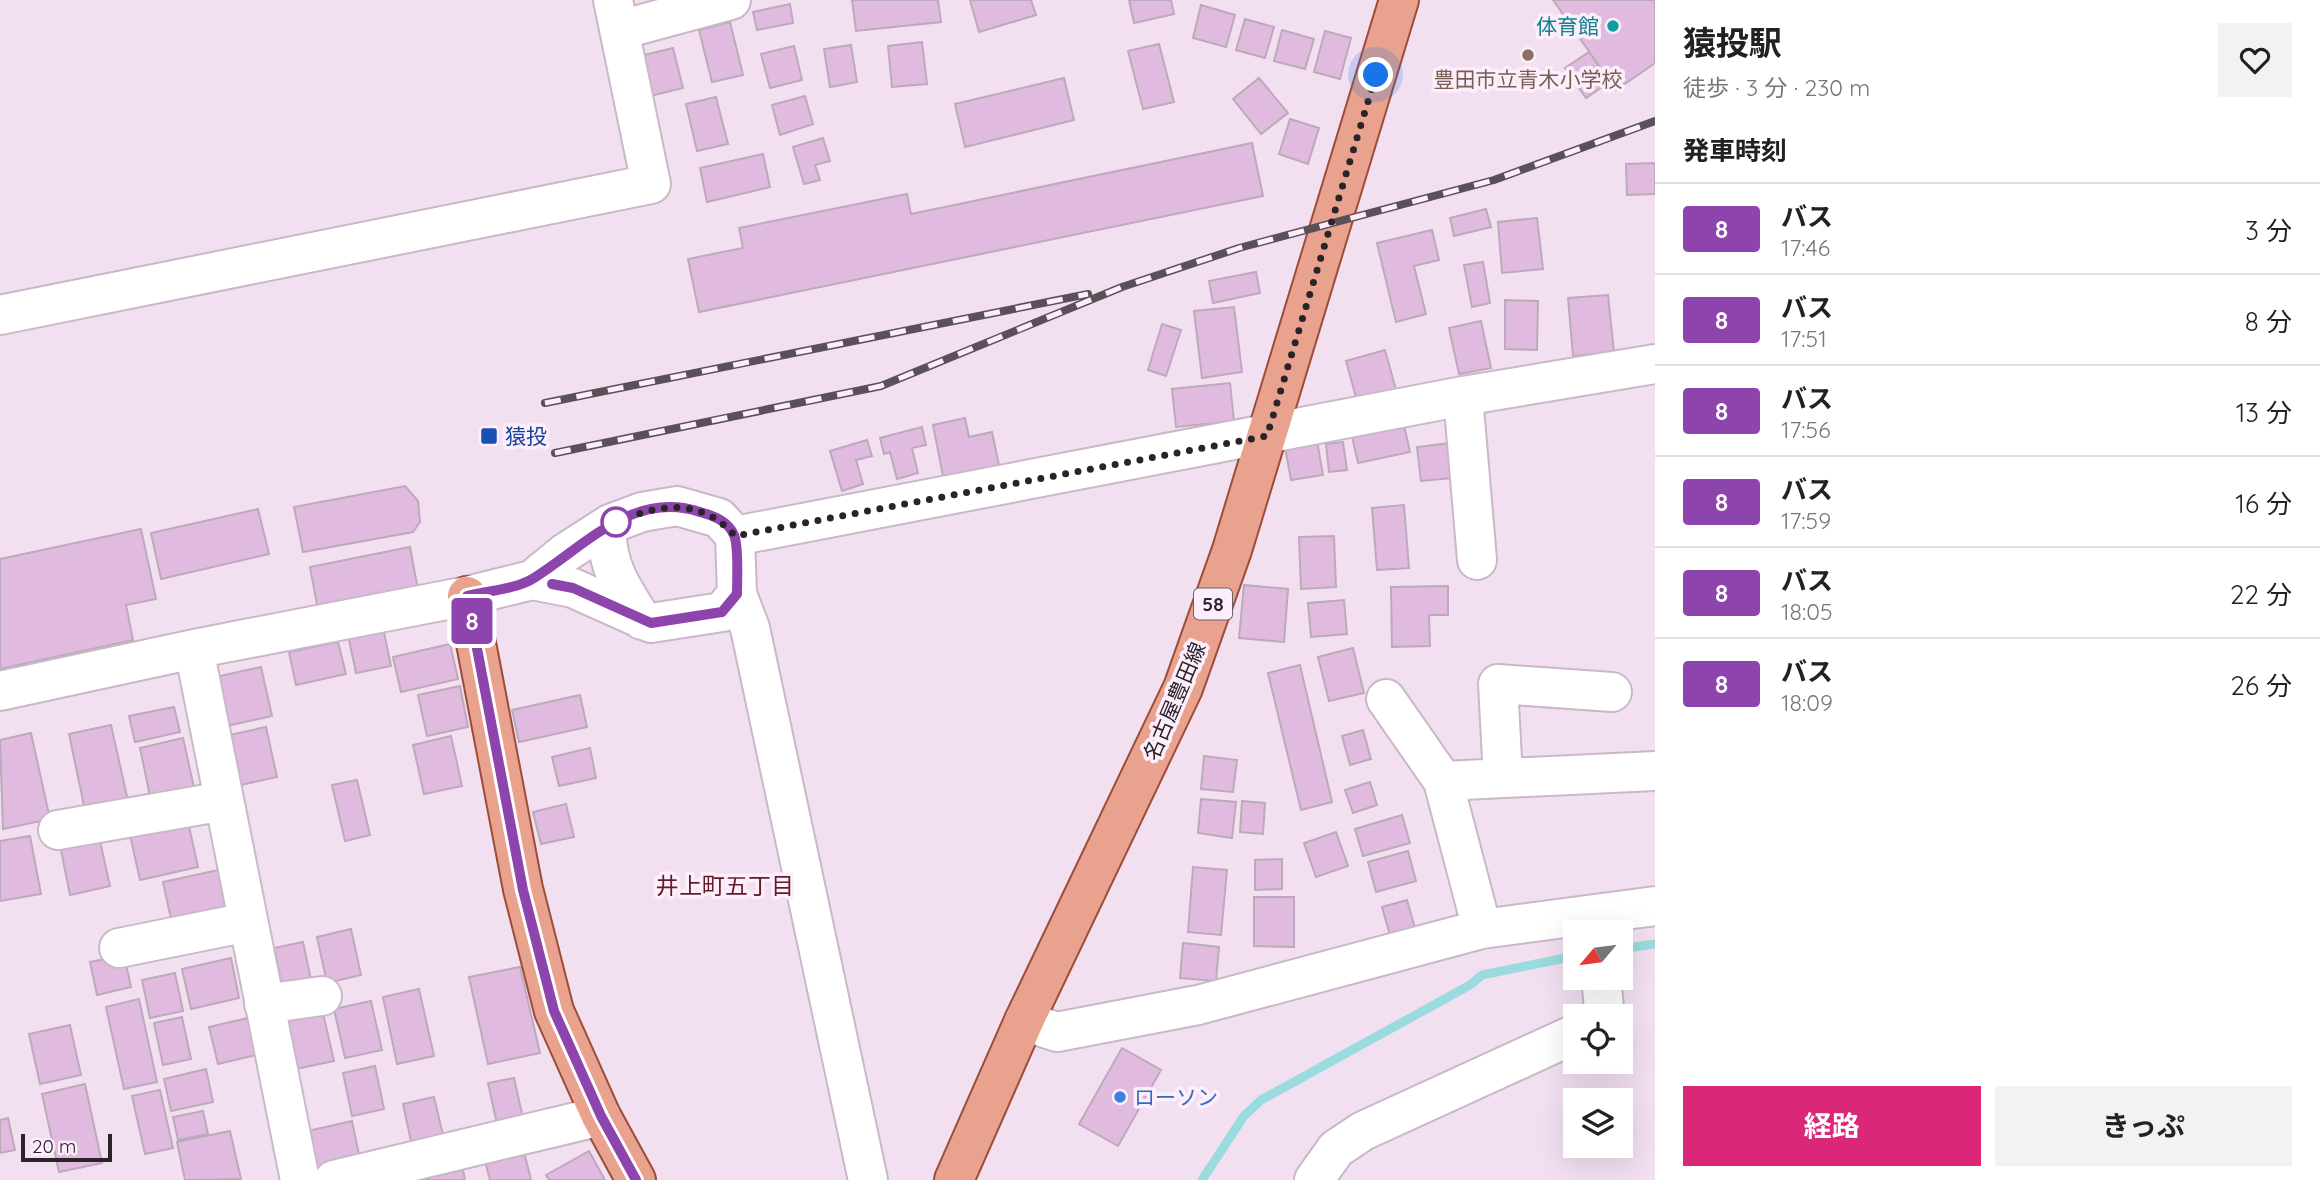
<!DOCTYPE html>
<html lang="ja">
<head>
<meta charset="utf-8">
<style>
	:root { --surface:#fff; --page:#f2f2f2; --text:#222; --muted:#767676; --line:#e0e0e0; --accent:#db2777 }
	body { margin:0; font-family:Quicksand,"Noto Sans JP",sans-serif; background:var(--page); color:var(--text); height:100vh; display:flex; flex-direction:column; font-size:26px; white-space:nowrap }
	* { box-sizing:border-box; margin:0 }
	p { font-size:23px; color:var(--muted) }
	.icon { flex:none; width:38px; height:38px; fill:none; stroke:currentColor; stroke-width:2; stroke-linecap:round; stroke-linejoin:round }
	.map { position:relative; flex:1; overflow:hidden }
	.side { display:flex; flex-direction:column; background:var(--surface); width:665px }
	.side>* { flex:none }
	.badge { padding:0 14px; border-radius:5px; font-size:24px; line-height:46px }
	.needle { width:46px; rotate:241deg }
	.fabs { position:absolute; left:1563px; top:920px; display:grid; gap:14px }
	.fabs a { display:grid; place-items:center; width:70px; height:70px; border-radius:0px; background:var(--surface); box-shadow:0 7px 28px #0002; font-size:35px }
	.scale { position:absolute; left:21px; bottom:18px; width:91px; box-sizing:border-box; padding-left:7px; border:4px solid #2a2329; border-top:0; font-size:19px; line-height:24px; white-space:nowrap; color:#2a2329; -webkit-text-stroke:5px #fdeefc; paint-order:stroke }
	.you { position:absolute; width:35px; height:35px; margin:-18px; border:5px solid #fff; border-radius:50%; background:#1a73e8; box-shadow:0 0 0 10px #1a73e833 }
	.map>.badge { position:absolute; translate:-50% -50%; box-shadow:0 0 0 4px #fff }
	h2 { padding:0 28px; font-size:26px; line-height:63px }
	.round { display:grid; place-items:center; flex:none; width:74px; height:74px; border-radius:0px; background:var(--page) }
	.head { display:flex; align-items:center; justify-content:space-between; height:119px; padding:0 28px }
	h1 { font-size:33px; font-weight:700; line-height:52px }
	.button { display:flex; gap:14px; margin-top:auto; padding:14px 28px }
	.button a { flex:1; height:80px; border-radius:0px; background:var(--accent); color:#fff; font-size:28px; font-weight:700; line-height:80px; text-align:center }
	.button a+a { background:var(--page); color:var(--text) }
	ul { padding:0; list-style:none }
	li { display:flex; align-items:center; gap:21px; height:91px; padding:0 28px; border-top:2px solid var(--line) }
	li div { flex:1 }
	li b { display:block; font-size:26px }
	li em { font-style:normal }
	li .badge { min-width:77px; font-weight:700; text-align:center }
	main { display:flex; flex:1; min-height:0 }
	.map>svg:first-child { display:block }
</style>
</head>
<body>
<main>
<div class="map">
<svg width="1655" height="1180" viewBox="0 0 1655 1180">
	<rect width="100%" height="100%" fill="#f2e0f1"/>
	<g fill="none" stroke-linecap="round" stroke-linejoin="round">
		<!-- stream -->
		<path stroke="#9adbdf" stroke-width="9" d="M1620 949 1655 944
			M1202 1180 1244 1116 1261 1100 1470 985 1482 975 1575 956"/>
	</g>
	<!-- building -->
	<path fill="#e1bbdf" stroke="#bcaabb" stroke-width="2" d="M852 0H938L941 22 856 31Z
		M970 0H1031L1036 15 979 32Z
		M1129 0H1171L1174 14 1134 23Z
		M1553 0H1655V63L1616 90Z
		M790 4 793 23 757 30 753 12Z
		M1201 5 1235 15 1226 47 1193 38Z
		M1245 19 1274 27 1265 58 1236 50Z
		M730 22 743 75 712 82 699 30Z
		M1282 30 1314 39 1305 69 1274 61Z
		M1325 31 1351 38 1340 79 1314 72Z
		M922 42 927 84 892 87 888 46Z
		M1159 44 1174 102 1143 109 1128 51Z
		M851 45 857 82 830 87 824 49Z
		M794 46 802 80 770 88 761 54Z
		M673 48 683 88 646 97 636 57Z
		M1589 52 1598 65 1590 71 1602 87 1586 98 1565 68Z
		M1064 78 1074 120 965 147 955 104Z
		M1259 78 1288 113 1261 134 1233 99Z
		M805 96 813 124 780 135 772 105Z
		M716 97 728 144 697 151 686 104Z
		M1290 119 1319 128 1308 164 1279 154Z
		M823 138 830 161 815 165 820 180 804 184 793 147Z
		M1252 143 1263 196 699 312 688 259 743 248 739 228 907 194 911 214Z
		M763 154 770 187 707 202 700 168Z
		M1655 163V194L1627 195 1626 164Z
		M1486 209 1491 227 1454 236 1450 218Z
		M1537 218 1543 269 1502 273 1498 222Z
		M1432 230 1439 260 1414 266 1426 314 1396 322 1377 243Z
		M1483 262 1490 303 1472 307 1464 265Z
		M1256 272 1260 293 1213 303 1209 281Z
		M1608 295 1614 352 1573 356 1568 298Z
		M1505 300 1538 301 1537 350 1505 349Z
		M1234 307 1242 372 1202 378 1194 311Z
		M1481 321 1491 368 1459 374 1449 328Z
		M1162 324 1181 330 1166 376 1148 370Z
		M1385 350 1396 390 1357 401 1346 361Z
		M1230 383 1234 421 1176 427 1172 389Z
		M965 418 969 437 992 432 1000 470 944 481 933 425Z
		M1404 425 1410 452 1358 463 1352 436Z
		M922 427 926 445 912 448 918 473 897 479 890 452 884 454 880 438Z
		M867 440 872 456 856 460 863 484 842 491 830 451Z
		M1317 441 1323 475 1291 480 1285 447Z
		M1343 442 1347 470 1329 472 1326 444Z
		M1449 443 1452 478 1421 481 1417 447Z
		M405 486 418 501 420 522 413 532 303 552 294 507Z
		M1404 505 1409 568 1377 570 1372 508Z
		M258 509 269 554 161 579 151 533Z
		M141 529 156 599 126 605 133 640 0 669V559Z
		M1334 536 1336 587 1301 589 1299 537Z
		M410 547 418 590 318 610 310 567Z
		M1244 585 1288 589 1284 642 1239 638Z
		M1448 586V615H1429L1430 646 1392 647 1391 587Z
		M1344 600 1347 634 1311 637 1308 603Z
		M383 628 391 666 356 673 348 635Z
		M338 642 346 674 296 685 289 652Z
		M450 644 458 679 401 692 393 657Z
		M1353 648 1364 693 1329 701 1318 657Z
		M1300 665 1332 802 1301 810 1268 673Z
		M261 667 272 716 222 727 211 678Z
		M460 686 468 727 427 736 418 695Z
		M580 695 587 727 519 742 512 710Z
		M174 707 180 732 135 742 129 716Z
		M111 725 130 810 87 820 69 734Z
		M266 727 277 777 236 786 225 736Z
		M1363 730 1371 759 1350 765 1342 736Z
		M31 733 50 819 3 829 0 740Z
		M451 736 462 786 424 794 413 745Z
		M183 738 195 792 151 801 140 748Z
		M590 748 596 778 559 786 552 757Z
		M1204 756 1237 760 1233 792 1201 789Z
		M357 780 370 835 345 841 332 785Z
		M1370 782 1377 805 1353 813 1345 790Z
		M1201 799 1236 802 1232 838 1198 833Z
		M1242 801 1265 803 1263 834 1240 832Z
		M566 804 574 837 541 844 533 812Z
		M1402 815 1410 843 1363 856 1355 829Z
		M188 822 198 867 140 880 130 835Z
		M1336 832 1348 866 1316 877 1304 843Z
		M30 836 41 894 0 901V841Z
		M100 841 110 886 70 895 61 850Z
		M1408 851 1416 881 1376 892 1368 862Z
		M1282 859V889L1255 890V860Z
		M1193 867 1227 870 1221 935 1188 932Z
		M223 869 232 915 173 928 163 882Z
		M1254 897H1294V947L1254 946Z
		M1407 900 1416 932 1391 939 1382 907Z
		M351 929 361 975 327 983 317 937Z
		M303 942 312 985 283 991 274 948Z
		M1183 943 1219 947 1216 981 1180 978Z
		M124 955 131 987 97 995 90 962Z
		M231 958 239 998 191 1009 182 969Z
		M520 967 540 1053 488 1064 469 977Z
		M175 973 183 1011 150 1018 142 980Z
		M419 989 434 1056 397 1064 383 997Z
		M139 999 157 1082 124 1089 106 1007Z
		M371 1001 382 1050 345 1058 334 1009Z
		M322 1009 334 1061 296 1069 285 1017Z
		M182 1017 191 1059 163 1065 154 1023Z
		M248 1018 256 1055 218 1064 209 1027Z
		M70 1025 81 1075 40 1084 29 1034Z
		M1122 1048 1161 1070 1118 1146 1079 1124Z
		M375 1066 384 1109 352 1116 343 1073Z
		M206 1069 213 1102 171 1111 164 1079Z
		M514 1078 523 1118 497 1124 488 1083Z
		M85 1084 102 1163 59 1172 42 1094Z
		M160 1090 173 1148 145 1154 132 1096Z
		M434 1097 444 1139 412 1146 403 1104Z
		M203 1111 208 1134 178 1140 173 1117Z
		M8 1118 15 1150 0 1153V1120Z
		M352 1121 361 1164 312 1175 303 1132Z
		M230 1131 241 1179 185 1180 177 1142Z
		M589 1151 605 1180H549L546 1175Z
		M524 1152 531 1180H490L485 1161Z
		M463 1170 465 1180H427L426 1178Z"/>
	<g fill="none" stroke-linecap="round" stroke-linejoin="round">
		<defs>
			<path id="minor" d="M620 30 731 0
				M0 315 651 184 613 0
				M1463 396 1477 560
				M607 526C605 564 622 589 642 620
				M735 536 1463 396 1655 364
				M532 580 573 588 651 623 722 612 737 594
				M194 649 300 1180
				M0 691 194 649 467 596 532 580 565 553 610 524 642 512 677 506 719 518 735 536 737 594 750 628 868 1180
				M1386 699 1443 781
				M1503 778 1498 684 1612 692
				M58 830 224 801
				M1482 929 1443 781 1655 771
				M119 948 248 922
				M264 1004 322 996
				M1598 1017 1604 1007 1601 978
				M1024 1021 1057 1032 1198 1005 1482 929 1655 906
				M334 1180 601 1116
				M1314 1180 1336 1149 1363 1131 1575 1034"/>
			<path id="major" d="M467 596 523 889 554 1011 601 1116 636 1180
				M954 1180 1024 1021 1183 688 1232 550 1399 0"/>
		</defs>
		<!-- minor casing -->
		<use href="#minor" stroke="#cab8c9" stroke-width="42"/>
		<!-- major casing -->
		<use href="#major" stroke="#9c4d39" stroke-width="42"/>
		<!-- minor -->
		<use href="#minor" stroke="#fff" stroke-width="38"/>
		<!-- major -->
		<use href="#major" stroke="#e9a28d" stroke-width="38"/>
		<defs>
			<path id="rail" d="M545 403 1088 294
				M555 453 881 386 1122 287 1239 248 1494 180 1655 121"/>
		</defs>
		<!-- rail casing -->
		<use href="#rail" stroke="#595058" stroke-width="8"/>
		<!-- rail -->
		<use href="#rail" stroke="#fdeefc" stroke-width="5" stroke-dasharray="16" stroke-linecap="butt"/>
	</g>
	<g fill="none" stroke-linecap="round" stroke-linejoin="round">
		<defs>
			<path id="line" d="M552 584 573 588 651 623 722 612 737 594C737 580 739 546 734 535 728 521 714 516 700 512 633 490 585 546 534 578 517 589 487 591 467 596L523 890 554 1011 601 1116 636 1180"/>
		</defs>
		<!-- line casing -->
		<use href="#line" stroke="#fff" stroke-width="16"/>
		<!-- line -->
		<use href="#line" stroke="#8e44ad" stroke-width="10"/>
		<!-- walk -->
		<path stroke="#2a2329" stroke-width="7" stroke-dasharray="0 12.6" d="M616 522 610 524C656 506 698 494 735 536L1267 436 1376 75"/>
	</g>
	<!-- markers -->
	<circle fill="#0f9aa8" stroke="#fdeefc" stroke-width="2.5" cx="1613" cy="26" r="7"/>
	<circle fill="#8d6e63" stroke="#fdeefc" stroke-width="2.5" cx="1528" cy="55" r="7"/>
	<rect fill="#1a4fb4" stroke="#fdeefc" stroke-width="2.5" x="480" y="427" width="18" height="18" rx="3.5"/>
	<circle fill="#fff" stroke="#8e44ad" stroke-width="3.5" cx="616" cy="522" r="14"/>
	<circle fill="#3f7fe0" stroke="#fdeefc" stroke-width="2.5" cx="1120" cy="1097" r="7"/>
	<g text-anchor="middle" dominant-baseline="central" stroke-width="7" stroke-linejoin="round" paint-order="stroke">
		<!-- shield labels -->
		<rect fill="#fdeefc" stroke="#696068" stroke-width="2" x="1194" y="588.5" width="38" height="31" rx="5"/>
		<g font-size="19" font-weight="bold" fill="#2a2329">
			<text x="1213" y="604">58</text>
		</g>
		<!-- culture labels -->
		<g font-size="21" fill="#0d838f" stroke="#fdeefc" text-anchor="end">
			<text x="1599" y="26">体育館</text>
		</g>
		<!-- education labels -->
		<g font-size="21" fill="#785e54" stroke="#fdeefc">
			<text x="1528" y="79">豊田市立青木小学校</text>
		</g>
		<!-- transit labels -->
		<g font-size="21" fill="#164399" stroke="#fdeefc" text-anchor="start">
			<text x="505" y="436">猿投</text>
		</g>
		<!-- street labels -->
		<g font-size="21" fill="#2a2329" stroke="#fdeefc">
			<text transform="translate(1174 701) rotate(-67)">名古屋豊田線</text>
		</g>
		<!-- shop labels -->
		<g font-size="21" fill="#366cbe" stroke="#fdeefc" text-anchor="start">
			<text x="1134" y="1097">ローソン</text>
		</g>
		<!-- neighbourhood labels -->
		<g font-size="23" fill="#611c2a" stroke="#fdeefc">
			<text x="725" y="885">井上町五丁目</text>
		</g>
	</g>
</svg>
<div class="fabs">
<a><svg class="needle" viewBox="-14 -14 28 28"><path d="M0-13l5 13h-10z" fill="#e53935"/><path d="M0 13l5-13h-10z" fill="#767676"/></svg></a>
<a><svg class="icon" aria-label="locate" viewBox="0 0 24 24"><circle cx="12" cy="12" r="6"/><path d="M12 2v4M12 18v4M2 12h4M18 12h4"/></svg></a>
<a><svg class="icon" aria-label="layers" viewBox="0 0 24 24"><path d="M12 4l9 5-9 5-9-5zM3 14l9 5 9-5"/></svg></a>
</div>
<div class="scale">20 m</div>
<div class="you" style="left:1376px;top:75px"></div>
<b class="badge" style="left:472px;top:621px;background:#8e44ad;color:#fff">8</b>
</div>
<section class="side">
<div class="head"><div><h1>猿投駅</h1><p>徒歩 · 3 分 · 230 m</p></div><a class="round"><svg class="icon" aria-label="heart" viewBox="0 0 24 24"><path d="M12 20l-8-8c-3-5 5-10 8-4 3-6 11-1 8 4z"/></svg></a></div>
<h2>発車時刻</h2>
<ul>
<li><span class="badge" style="background:#8e44ad;color:#fff">8</span><div><b>バス</b><p>17:46</p></div><em>3 分</em></li>
<li><span class="badge" style="background:#8e44ad;color:#fff">8</span><div><b>バス</b><p>17:51</p></div><em>8 分</em></li>
<li><span class="badge" style="background:#8e44ad;color:#fff">8</span><div><b>バス</b><p>17:56</p></div><em>13 分</em></li>
<li><span class="badge" style="background:#8e44ad;color:#fff">8</span><div><b>バス</b><p>17:59</p></div><em>16 分</em></li>
<li><span class="badge" style="background:#8e44ad;color:#fff">8</span><div><b>バス</b><p>18:05</p></div><em>22 分</em></li>
<li><span class="badge" style="background:#8e44ad;color:#fff">8</span><div><b>バス</b><p>18:09</p></div><em>26 分</em></li>
</ul>
<div class="button"><a>経路</a><a>きっぷ</a></div>
</section>
</main>
</body>
</html>
